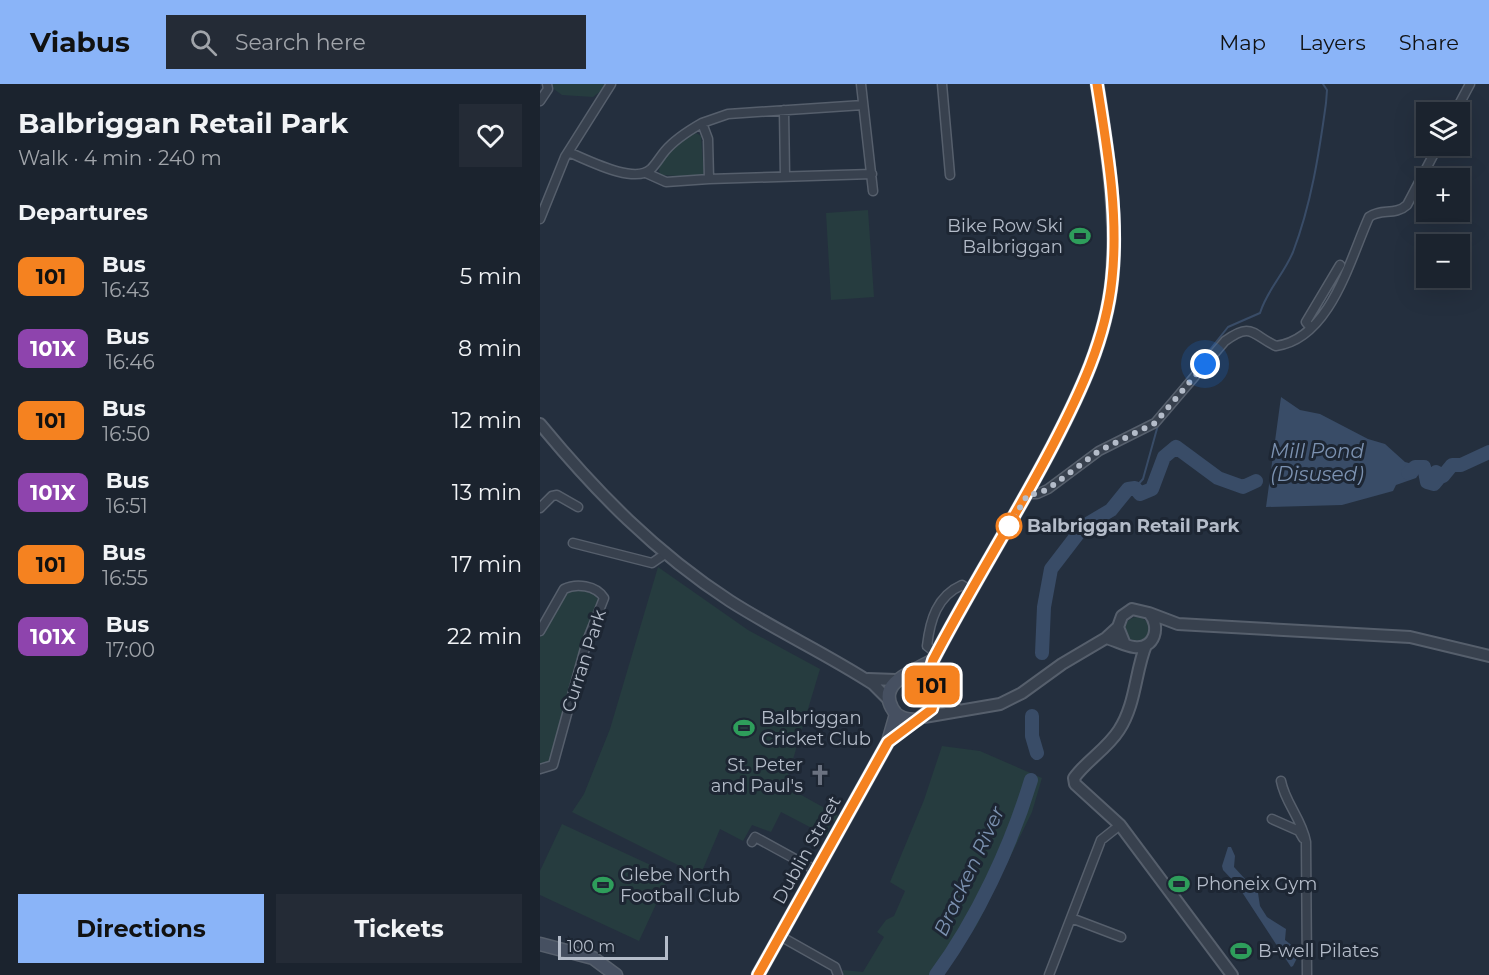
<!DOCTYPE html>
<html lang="en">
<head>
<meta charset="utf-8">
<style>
	:root { --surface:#1b232e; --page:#242b36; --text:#f1f3f6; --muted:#a0a4aa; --line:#39404a; --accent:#8ab4f8 }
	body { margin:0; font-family:Montserrat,sans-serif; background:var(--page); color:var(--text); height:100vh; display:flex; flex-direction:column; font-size:22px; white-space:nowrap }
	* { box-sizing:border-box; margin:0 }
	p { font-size:20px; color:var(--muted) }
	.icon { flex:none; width:33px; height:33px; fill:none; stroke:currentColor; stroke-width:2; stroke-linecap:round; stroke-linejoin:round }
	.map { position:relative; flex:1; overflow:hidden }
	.drawer { display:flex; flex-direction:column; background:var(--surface); width:540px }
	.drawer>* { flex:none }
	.badge { padding:0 12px; border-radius:9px; font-size:21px; line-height:39px }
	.fabs { position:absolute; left:876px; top:18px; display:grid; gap:12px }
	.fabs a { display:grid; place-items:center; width:54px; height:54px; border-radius:0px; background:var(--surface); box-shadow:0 6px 24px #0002,0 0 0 2px var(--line); font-size:30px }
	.scale { position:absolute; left:18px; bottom:15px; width:110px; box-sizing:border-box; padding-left:6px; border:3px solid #b4bcc9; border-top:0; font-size:16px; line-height:21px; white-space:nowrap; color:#b4bcc9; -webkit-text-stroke:4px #1d2633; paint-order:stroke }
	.you { position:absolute; width:30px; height:30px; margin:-15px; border:4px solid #fff; border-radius:50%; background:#1a73e8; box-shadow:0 0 0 9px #1a73e833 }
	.map>.badge { position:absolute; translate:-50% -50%; box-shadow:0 0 0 3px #fff }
	h2 { padding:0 18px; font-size:22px; line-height:54px }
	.round { display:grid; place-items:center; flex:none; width:63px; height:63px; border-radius:0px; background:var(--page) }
	.overview { display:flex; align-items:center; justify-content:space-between; height:102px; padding:0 18px }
	h1 { font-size:28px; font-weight:700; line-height:45px }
	.action { display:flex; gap:12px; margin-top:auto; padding:12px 18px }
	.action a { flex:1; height:69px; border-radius:0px; background:var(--accent); color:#111; font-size:24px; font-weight:700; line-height:69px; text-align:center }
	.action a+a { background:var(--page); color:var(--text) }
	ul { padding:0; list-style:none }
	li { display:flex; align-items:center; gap:18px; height:72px; padding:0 18px }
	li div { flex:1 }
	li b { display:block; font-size:22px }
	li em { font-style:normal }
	li .badge { min-width:66px; font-weight:700; text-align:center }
	header { display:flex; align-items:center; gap:36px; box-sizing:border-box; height:84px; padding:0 30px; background:var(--accent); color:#111 }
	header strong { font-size:28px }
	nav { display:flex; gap:33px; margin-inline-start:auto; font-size:21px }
	.search { width:420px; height:54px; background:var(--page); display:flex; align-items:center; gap:15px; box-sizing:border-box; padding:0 21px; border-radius:0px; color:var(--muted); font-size:22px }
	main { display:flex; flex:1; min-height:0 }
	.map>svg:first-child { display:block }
</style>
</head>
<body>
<header>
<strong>Viabus</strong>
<div class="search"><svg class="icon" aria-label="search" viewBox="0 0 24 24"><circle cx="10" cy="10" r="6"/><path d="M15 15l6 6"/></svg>Search here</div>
<nav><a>Map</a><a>Layers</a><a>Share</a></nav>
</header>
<main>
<section class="drawer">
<div class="overview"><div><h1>Balbriggan Retail Park</h1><p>Walk · 4 min · 240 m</p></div><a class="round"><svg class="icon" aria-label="heart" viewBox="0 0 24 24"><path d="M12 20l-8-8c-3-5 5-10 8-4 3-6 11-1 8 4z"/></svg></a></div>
<h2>Departures</h2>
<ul>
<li><span class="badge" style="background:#f58220;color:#111">101</span><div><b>Bus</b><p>16:43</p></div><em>5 min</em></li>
<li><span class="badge" style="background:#8e44ad;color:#fff">101X</span><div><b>Bus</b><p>16:46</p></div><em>8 min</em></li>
<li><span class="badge" style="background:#f58220;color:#111">101</span><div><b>Bus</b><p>16:50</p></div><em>12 min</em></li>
<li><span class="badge" style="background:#8e44ad;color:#fff">101X</span><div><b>Bus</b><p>16:51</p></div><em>13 min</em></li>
<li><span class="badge" style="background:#f58220;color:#111">101</span><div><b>Bus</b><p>16:55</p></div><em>17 min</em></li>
<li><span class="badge" style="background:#8e44ad;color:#fff">101X</span><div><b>Bus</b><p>17:00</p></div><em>22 min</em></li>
</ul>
<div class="action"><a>Directions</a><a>Tickets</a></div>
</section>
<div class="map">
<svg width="949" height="891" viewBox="0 0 949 891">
	<rect width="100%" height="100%" fill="#242f3e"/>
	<!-- green -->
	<path fill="#263c3f" d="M7 0H70L53 13 22 11Z
		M156 49 161 52 164 91 158 93 120 91C114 76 142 52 156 49Z
		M328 126 334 213 291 216 286 129Z
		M118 483 208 546 280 585 245 702 299 732 296 737 291 738 287 752 241 728 231 748 212 741 203 757 180 745 160 792 32 728 44 710 70 645Z
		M29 506C41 506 53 505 59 517L10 678 0 681V553L22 513Z
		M585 545a12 12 0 1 1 24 0a12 12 0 1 1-24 0Z
		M402 662 440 667 502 694 492 728 437 841 401 891H303V886L323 888 344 853 337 848 346 836 354 832 365 807 350 798 384 716Z
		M22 740 130 790 99 857 0 811V787Z"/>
	<!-- water -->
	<path fill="#394c67" d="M741 313 760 326 780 330 828 355 845 360 865 378 884 383 876 394 856 401 853 407 802 421 726 423Z
		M688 763H691L695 772 694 783 718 809 720 822 727 833 746 845 745 856 754 863 758 872 753 882 751 883 698 802 683 786 682 782Z"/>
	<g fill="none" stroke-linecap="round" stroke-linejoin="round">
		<!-- stream -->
		<path stroke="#394c67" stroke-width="2" d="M633 312 688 243 720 229C727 206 744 190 753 168 771 121 779 70 786 19L787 6 783 0
			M595 404 603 395 618 341"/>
		<!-- river -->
		<path stroke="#394c67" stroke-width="14" d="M868 389 875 383H884L887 398 894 400 899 394 896 388 903 392 912 381H921L949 368
			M502 569 504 523 511 485 544 442 571 426 588 405 595 404 600 410 612 405 624 373 636 363 678 394 703 403 716 397
			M492 632V652L497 669
			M396 891C437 835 471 762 491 696"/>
		<defs>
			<path id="minor" d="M321 0 333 107
				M402 0 410 91
				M0 17 8 5 7 0
				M244 26 245 92
				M915 28 930 0
				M162 39 188 30 323 21
				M28 68C46 75 94 101 111 85 116 80 120 73 125 67 135 55 148 47 162 39L168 55 169 95 126 98 106 89
				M169 95 332 90
				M0 135 25 73 71 0
				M770 243 766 238 800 181
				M488 410H497L508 405 559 367 615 339 685 257C712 237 712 251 736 262 790 255 810 175 829 133 841 124 855 132 867 121L898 62
				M0 424 12 412 17 411 38 423
				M33 459 112 479 125 470
				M0 547 24 505C36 499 56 501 64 514L47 557 13 681 0 685
				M396 569 387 562C390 536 397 512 422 501L431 507
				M741 697C745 719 762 735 766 758L767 891
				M732 735 759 747 763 754
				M212 758 215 753 277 787
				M531 834 581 853
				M240 852 295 883 298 891
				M509 891 561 756 580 741"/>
			<path id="tertiary" d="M0 340C56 408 116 469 190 517 237 547 287 570 333 600L349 616
				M609 529 638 540 870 553 949 572
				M566 554C575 556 585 562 594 563 615 566 621 542 609 529L592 525 582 532 578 543 584 558
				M606 561C595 588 596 620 579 646 567 665 547 676 534 694L535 700 580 741 692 891
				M328 595 356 596
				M395 613 420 627
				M384 633 460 620 482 609 522 580 566 554 578 543"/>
			<path id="secondary" d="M393 576C376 587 337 597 352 624 357 634 366 636 377 636L392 625C398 609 389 593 393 576 431 503 475 434 513 361 540 309 566 255 572 195 578 131 567 63 557 0
				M0 860 53 874 76 891
				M218 891 348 658 356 630"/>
		</defs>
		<!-- minor casing -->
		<use href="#minor" stroke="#565f6c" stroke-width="11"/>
		<!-- tertiary casing -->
		<use href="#tertiary" stroke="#565f6c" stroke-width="14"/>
		<!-- secondary casing -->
		<use href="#secondary" stroke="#565f6c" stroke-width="15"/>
		<!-- minor -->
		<use href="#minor" stroke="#38414e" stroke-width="8"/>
		<!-- tertiary -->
		<use href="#tertiary" stroke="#38414e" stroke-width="10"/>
		<!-- secondary -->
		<use href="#secondary" stroke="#465061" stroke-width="12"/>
	</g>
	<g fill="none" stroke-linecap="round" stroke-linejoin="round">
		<defs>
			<path id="line" d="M218 891 348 658 392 625 395 613 390 586 393 576C431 503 475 434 513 361 540 309 566 255 572 195 579 130 567 64 557 0"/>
		</defs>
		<!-- line casing -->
		<use href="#line" stroke="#fff" stroke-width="14"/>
		<!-- line -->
		<use href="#line" stroke="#f58220" stroke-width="9"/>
		<!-- walk -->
		<path stroke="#b4bcc9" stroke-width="6" stroke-dasharray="0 10.8" d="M469 442 488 410H497L508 405 559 367 615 339 665 280"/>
	</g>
	<!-- icons -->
	<defs>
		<symbol id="stadium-bare" viewBox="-9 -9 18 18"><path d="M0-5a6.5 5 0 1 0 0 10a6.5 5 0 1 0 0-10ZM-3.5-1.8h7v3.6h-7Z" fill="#2e9e5b" stroke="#1d2633" stroke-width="2.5" paint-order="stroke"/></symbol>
		<symbol id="church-bare" viewBox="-9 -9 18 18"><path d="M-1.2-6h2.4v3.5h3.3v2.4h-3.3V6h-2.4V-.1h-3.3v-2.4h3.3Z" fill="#6b7280" stroke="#1d2633" stroke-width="2.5" paint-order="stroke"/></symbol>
	</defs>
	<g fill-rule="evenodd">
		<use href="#stadium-bare" x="525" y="137" width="30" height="30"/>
		<use href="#stadium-bare" x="189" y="629" width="30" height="30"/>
		<use href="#church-bare" x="265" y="676" width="30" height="30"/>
		<use href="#stadium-bare" x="624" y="785" width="30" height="30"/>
		<use href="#stadium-bare" x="48" y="786" width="30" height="30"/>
		<use href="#stadium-bare" x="686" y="852" width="30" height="30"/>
	</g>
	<!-- markers -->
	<circle fill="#fff" stroke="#f58220" stroke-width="3" cx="469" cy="442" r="12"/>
	<g text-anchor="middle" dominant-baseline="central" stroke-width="6" stroke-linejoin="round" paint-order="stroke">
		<!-- poi labels -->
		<g font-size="18" fill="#b4bcc9" stroke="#1d2633" text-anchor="start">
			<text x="523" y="142" text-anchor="end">Bike Row Ski<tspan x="523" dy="21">Balbriggan</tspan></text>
			<text x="221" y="634">Balbriggan<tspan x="221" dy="21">Cricket Club</tspan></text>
			<text x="263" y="681" text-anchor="end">St. Peter<tspan x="263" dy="21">and Paul's</tspan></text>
			<text x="80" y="791">Glebe North<tspan x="80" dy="21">Football Club</tspan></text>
			<text x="656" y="800">Phoneix Gym</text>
			<text x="718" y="867">B-well Pilates</text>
		</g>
		<!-- stop labels -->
		<g font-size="18" font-weight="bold" fill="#b4bcc9" stroke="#1d2633" text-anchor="start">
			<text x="487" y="442">Balbriggan Retail Park</text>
		</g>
		<!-- street labels -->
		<g font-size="18" fill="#b4bcc9" stroke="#1d2633">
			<text transform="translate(44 577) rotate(-72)">Curran Park</text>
			<text transform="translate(267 766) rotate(-61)">Dublin Street</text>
		</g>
		<!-- water labels -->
		<g font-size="20" font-style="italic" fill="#7c92b1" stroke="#1d2633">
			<text x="777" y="367">Mill Pond<tspan x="777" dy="23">(Disused)</tspan></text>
			<text transform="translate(429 787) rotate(-65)">Bracken River</text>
		</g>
	</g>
</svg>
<div class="fabs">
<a><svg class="icon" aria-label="layers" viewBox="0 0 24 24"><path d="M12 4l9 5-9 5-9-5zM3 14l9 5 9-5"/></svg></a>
<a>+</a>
<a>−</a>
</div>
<div class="scale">100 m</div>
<div class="you" style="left:665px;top:280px"></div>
<b class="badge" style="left:392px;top:601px;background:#f58220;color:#111">101</b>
</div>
</main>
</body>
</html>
